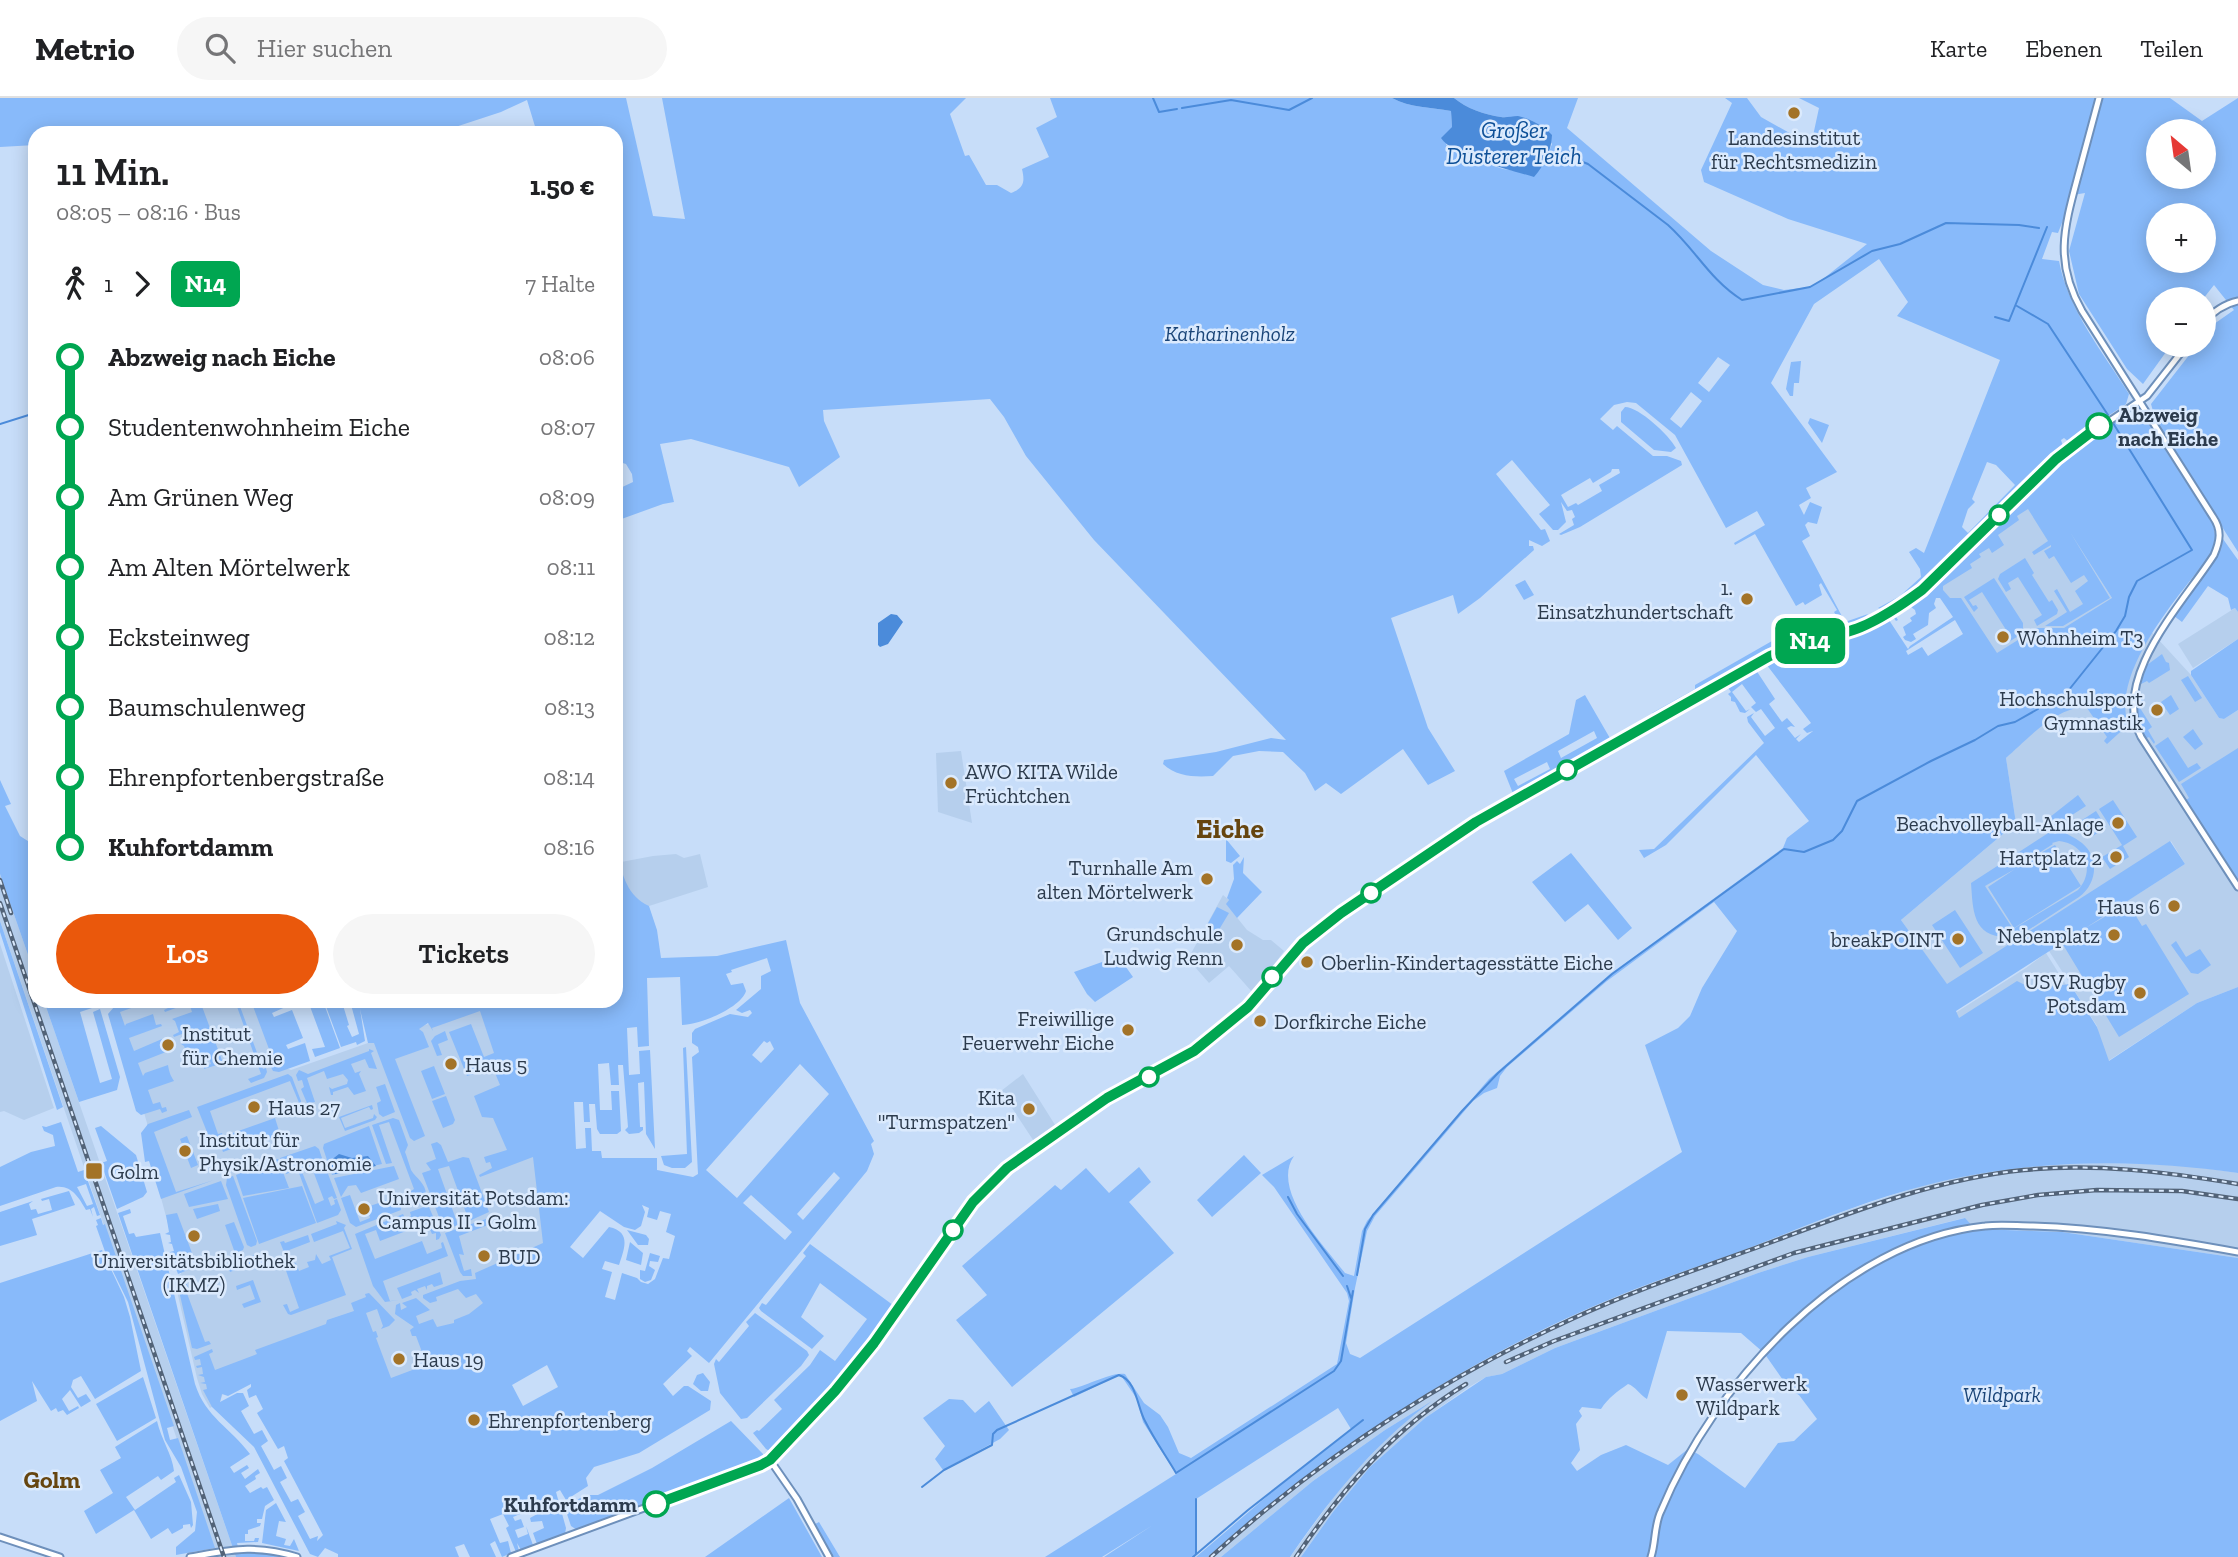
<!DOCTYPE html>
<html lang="de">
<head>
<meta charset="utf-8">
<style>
	:root { --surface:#fff; --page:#f6f6f6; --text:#202124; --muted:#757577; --line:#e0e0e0; --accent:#ea580c }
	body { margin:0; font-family:"Zilla Slab",serif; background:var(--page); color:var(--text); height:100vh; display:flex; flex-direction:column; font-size:26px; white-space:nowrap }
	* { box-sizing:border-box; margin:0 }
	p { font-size:23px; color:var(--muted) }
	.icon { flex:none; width:38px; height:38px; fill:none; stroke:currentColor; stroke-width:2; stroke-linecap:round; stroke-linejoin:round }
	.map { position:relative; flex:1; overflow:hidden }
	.sheet { position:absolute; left:28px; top:28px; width:595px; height:882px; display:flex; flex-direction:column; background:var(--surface); border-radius:21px; box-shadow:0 4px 18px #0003 }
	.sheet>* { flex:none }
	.badge { padding:0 14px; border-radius:10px; font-size:24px; line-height:46px }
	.needle { width:46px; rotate:331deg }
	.tools { position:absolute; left:2146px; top:21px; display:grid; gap:14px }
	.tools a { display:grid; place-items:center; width:70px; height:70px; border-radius:50%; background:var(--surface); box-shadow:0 4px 18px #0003; font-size:35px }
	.map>.badge { position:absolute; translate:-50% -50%; box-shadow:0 0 0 4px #fff }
	.legs { display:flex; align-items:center; gap:10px; height:77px; padding:0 28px; font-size:23px }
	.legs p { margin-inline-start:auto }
	.headline { display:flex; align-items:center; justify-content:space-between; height:119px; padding:0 28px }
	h1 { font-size:38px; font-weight:600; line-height:52px }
	.action { display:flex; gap:14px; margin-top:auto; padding:14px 28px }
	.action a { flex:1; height:80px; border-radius:42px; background:var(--accent); color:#fff; font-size:28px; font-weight:600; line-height:80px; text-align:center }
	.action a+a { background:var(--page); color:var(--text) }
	ul { padding:0 28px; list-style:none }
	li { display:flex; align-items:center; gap:24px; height:70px; font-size:26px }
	li i { display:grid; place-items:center; width:10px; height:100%; margin:0 9px; background:currentColor }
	li i::after { content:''; width:18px; height:18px; margin:-9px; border:5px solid; border-radius:50%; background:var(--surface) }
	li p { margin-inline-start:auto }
	li:first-child i { background:linear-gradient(#0000 50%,currentColor 0) }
	li:last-child i { background:linear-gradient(currentColor 50%,#0000 0) }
	header { display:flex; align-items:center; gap:42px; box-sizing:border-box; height:98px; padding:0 35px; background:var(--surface); border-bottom:2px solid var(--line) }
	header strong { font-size:33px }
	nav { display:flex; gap:38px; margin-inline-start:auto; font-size:24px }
	.search { width:490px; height:63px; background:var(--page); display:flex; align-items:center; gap:18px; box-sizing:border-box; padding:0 24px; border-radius:38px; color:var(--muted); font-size:26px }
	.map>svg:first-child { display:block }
</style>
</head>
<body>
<header>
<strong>Metrio</strong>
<div class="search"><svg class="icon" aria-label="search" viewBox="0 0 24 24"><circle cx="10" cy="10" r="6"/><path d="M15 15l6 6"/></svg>Hier suchen</div>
<nav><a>Karte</a><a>Ebenen</a><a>Teilen</a></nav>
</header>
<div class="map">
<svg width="2238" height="1459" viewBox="0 0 2238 1459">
	<rect width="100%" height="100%" fill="#c7ddf9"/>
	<!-- built -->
	<path fill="#b6cfed" d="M2023 401 2070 433 2127 524 2135 516 2191 577 2219 620 2224 621 2238 612V889L2197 905 2108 963 2103 948 1716 1162 1848 1112 1920 1088 1986 1073 2054 1066 2103 1065 2183 1067 2238 1075V1160L2062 1134 1975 1131 1964 1120 1808 1159 1758 1175 1555 1250 1502 1276 1486 1279 1469 1289 1425 1320 1370 1369 1333 1414 1301 1459H1290L1344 1385 1392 1335 1427 1306 1385 1332 1313 1383 1221 1459H1208L1270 1406 1337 1354 1414 1302 1454 1279 1574 1217 1694 1169 1685 1087 2026 870 2046 855 2099 939 2097 928 2049 853 2185 766 2171 743 1947 887 1901 822 2016 725 2006 660 2037 630 1936 487Z
		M2235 510 2238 514V541L2193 570 2178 546Z
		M961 653 972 725 938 714 936 655Z
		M676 756 684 760 700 756 708 789 649 808 643 828 616 765 653 758Z
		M0 776 35 877V903H44L236 1459H218L212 1444 0 823Z
		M1223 797 1229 802 1227 807 1247 832 1263 842H1271L1284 853 1253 895 1229 868 1209 885 1188 861Z
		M0 846 54 1010 24 1022 4 1013 0 1014Z
		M137 903H259L286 970 291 972 368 945 486 908 573 1133 430 1268 388 1290 349 1222 225 1289 220 1304 210 1310 202 1296 197 1280 174 1180 181 1176V1174L150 1059 147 1025 114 911Z
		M1023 976 1057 1030 1035 1045 1001 993Z"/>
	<!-- green -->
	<path fill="#88bafa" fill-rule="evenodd" d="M0 0H626L653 118 685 121 662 0H966L950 16 965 58 969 57 986 87H997L1011 95C1024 90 1025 84 1022 71L1049 59 1036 30 1057 19 1050 0H1392C1410 10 1431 9 1451 13L1452 29 1446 47 1480 63 1503 71 1516 73 1544 67 1552 46C1548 41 1544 31 1539 27 1525 17 1514 21 1501 19 1485 17 1466 10 1454 0H1578L1567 30 1711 153 1763 187 1784 192 1810 189 1823 181 1867 146 1788 121 1704 84 1701 72 1732 5 1725 0H1747L1761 19 1811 47 1819 10 1799 0H2170L2202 23 2238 0V454L2149 314 2153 313 2151 306 2197 247H2203V238L2214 226 2234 212 2214 187 2203 201H2158V247H2171L2143 286 2127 271 2079 196 2069 153 2085 95 2073 97 2058 135 2052 134 2042 161 2059 163C2068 212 2103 254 2129 296L2126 306 2069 344 2064 340 2061 342 2063 348 1937 472 1906 498 1883 512 1878 510 1900 498 1921 479 1920 471 1909 454 1916 450 1924 455 2000 262 1897 218 1908 204 1879 161 1814 206 1771 285 1837 374 1806 390 1811 400 1799 407 1804 417 1810 404 1822 409 1817 426 1808 424 1805 427 1810 438 1802 443 1845 524 1868 516 1860 524 1844 530 1834 514 1837 512 1821 485 1819 487 1822 497 1805 507 1803 504 1796 508 1755 436 1735 447 1734 445 1765 427 1757 413 1726 430 1675 337 1636 305 1627 304 1614 307 1600 321 1613 332 1617 328 1653 358H1667L1681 363 1682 367 1580 429 1561 437 1559 436 1574 427 1572 421 1575 419 1572 412 1567 413 1561 404 1566 424 1558 432H1553L1539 416 1550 407 1512 362 1496 376 1541 432 1545 431 1550 443 1542 448 1529 442V448H1533L1534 452 1480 500 1458 516 1453 497 1391 520 1428 630 1455 673 1428 687 1403 651 1341 696 1326 685 1315 693 1305 675 1283 654 1259 653 1233 658 1213 678C1195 679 1177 679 1163 666L1164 662 1216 654 1271 640 1286 642 1094 442 1026 358 1004 319 990 301 823 312 824 323 840 359 799 389 789 369 691 341 660 346 674 404 663 406 616 423V392L633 384 632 376 626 366 616 363V35H537L527 2 501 14 437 35H275L236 29 167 35H35V47L0 49ZM2158 33H2203V79H2158ZM2158 117H2203V163H2158ZM1718 259 1730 267 1709 294 1698 285ZM1691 294 1702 303 1681 330 1670 321ZM1987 364 1996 367 2015 387 1968 435 1962 429 1968 411 1975 404 1972 401ZM1612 371H1619L1620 375 1599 387 1602 393 1578 407 1576 405 1568 409 1561 397 1590 380 1593 385 1611 374Z
		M1801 263 1799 285H1794L1793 298H1790L1786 291 1791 264Z
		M1625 309C1639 309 1669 337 1676 350L1671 354 1654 352 1621 324V314Z
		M2135 316 2140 319 2143 317 2213 426 2216 441 2211 456C2180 497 2111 572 2128 627L2107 646 2104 643 2107 639 2087 610C2058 606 2026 643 2006 660L2016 725 1901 822 1947 886 2170 743 2185 766 2084 831 2128 805 2142 828 2146 826 2189 896 2119 939 2062 845 1956 913 1959 920 2017 883 2033 891 2070 886 2097 929 2109 963 2197 905 2238 889V1075C2132 1060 2026 1061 1923 1088 1859 1104 1797 1132 1736 1155 1696 1169 1657 1182 1618 1198 1466 1260 1331 1351 1208 1459H1196L1292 1377 1351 1331 1338 1310 1196 1401V1457L1193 1459H1104L1153 1427 1102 1459H1045L1176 1376 1143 1324 1137 1301 1122 1279 1117 1278 1074 1299 1070 1291C1085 1289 1112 1273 1125 1276L1144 1305 1160 1317 1168 1329 1179 1355 1191 1360 1337 1266 1349 1203 1347 1195 1274 1089 1262 1077 1294 1058C1270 1092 1325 1149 1345 1175L1354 1178 1362 1133 1367 1123 1489 981 1609 877 1783 750 1787 740 1809 723 1756 657 1666 747 1644 760 1639 752 1654 751 1764 645 1748 624 1747 619 1754 615 1751 619 1765 638 1775 630 1761 611 1756 614 1751 609 1756 605 1742 586 1732 594 1746 613 1750 611 1745 615 1740 614 1735 604 1731 603V599L1728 596 1731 594 1727 588 1756 572 1775 601 1769 606 1782 624 1787 620 1795 629 1791 628 1787 630 1795 640 1801 636 1796 641 1799 644 1813 633 1807 635 1803 631 1811 625 1766 566C1805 546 1849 540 1889 522L1908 551 1910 548 1953 519 1940 500H1936L1934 506 1936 510 1929 515 1928 527 1913 536 1916 541 1911 544 1905 542 1903 539 1906 537 1903 529 1912 523 1910 520 1916 516 1915 512 1911 509 1896 519 1898 522 1896 523 1893 519 1918 503 1937 486 2082 344 2104 329ZM2028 411 2048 443 2032 454 2034 457 2051 447V449L2044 453 2049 461 2054 458 2071 485 2084 477 2088 483 2075 493 2083 506 2070 514 2057 491 2054 493 2067 514 2045 528H2063L2110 500 2070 434 2112 500 2064 530H2037L1997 555 1961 500H1950L1943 492V488L1972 470 1970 466 1981 459 1979 456 1989 450 1992 455 2004 447 1998 437 2019 422 2017 418ZM1955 522 1963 536 1928 558 1922 549 1908 557 1906 553ZM1714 804 1737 833 1702 890 1690 918 1678 930 1645 947 1682 1054 1360 1260 1350 1256 1346 1245 1355 1190 1367 1133 1375 1118 1473 1003 1484 995 1497 990 1500 978 1507 969 1607 883Z
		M1810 320 1829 327 1822 345 1808 325Z
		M2223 441 2238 462V514L2235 510 2231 512 2228 500 2208 488 2182 524 2174 518 2213 465Z
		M2025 460 2034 475 2032 477 2049 504 2052 502 2058 512 2057 516 2037 528 2034 522 2042 517 2018 479 2008 485 2011 491 2006 494 1998 481 2000 476Z
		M1994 480 2023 525V535L2004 547 2002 544 2010 538 1982 494 1969 502 1973 508 1976 507 1978 510 1974 514 1964 499Z
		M1525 482 1534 497 1524 502 1515 487Z
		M1830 516 1837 532 1794 544 1791 541 1805 533 1804 531Z
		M1779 539 1782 548 1654 618 1652 615 1695 591V587Z
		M2238 541V612L2224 621 2219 620 2191 577V573Z
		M2162 556 2166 564 2169 565 2170 572 2149 585 2147 583 2141 586 2139 591 2147 567Z
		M2188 578 2202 600 2195 604 2181 582Z
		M1585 597 1611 642 1514 698 1504 673 1569 636 1576 602ZM1594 633 1597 640 1561 660 1558 653ZM1547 664 1550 671 1518 688 1514 681Z
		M2140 597 2144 604 2140 610 2152 629 2148 632 2155 644 2154 646 2149 639 2145 641C2138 627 2132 610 2140 597Z
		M2171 597 2179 611 2170 617 2161 604Z
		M2193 631 2203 646 2195 652 2183 639Z
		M2168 639 2188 670 2197 665 2201 670 2179 684 2155 648Z
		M2238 650V783L2186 702 2189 700 2181 686Z
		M0 682 11 706 5 708 20 738 31 745 35 756V877L0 776Z
		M2078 697 2086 708 2055 728 2050 719Z
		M2113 702 2137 739 2123 748 2129 759 2110 771 2102 759 2122 747 2099 711Z
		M2096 713 2106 729 2090 740 2079 724Z
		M2056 730C2065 735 2074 739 2082 745 2100 760 2097 786 2079 799L2010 844 2007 839C1972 839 1973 811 1971 785ZM2059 743C2085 746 2096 772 2078 792L2013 831 1985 788 2015 771 1988 789 2014 830 2081 788 2055 747 2025 764 2053 746 2052 745Z
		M1226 741 1240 758 1231 765 1226 763Z
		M616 755C623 777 627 798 649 808L657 832 661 860 717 858 786 842 800 905 874 1043 871 1046 874 1056 867 1073 709 1265 690 1249 687 1253 692 1258 663 1286 673 1298 684 1288H688L711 1303 710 1312 639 1355 594 1369 586 1380 588 1388 566 1402 560 1392 556 1394 566 1430 565 1436 537 1446 533 1435 544 1430 542 1423 531 1424 530 1420 541 1414 532 1399 526 1402 530 1410 521 1414 518 1407 520 1416 513 1419 515 1423 521 1421 524 1429 515 1432 518 1440 528 1436 526 1428 533 1447 521 1452 517 1445 519 1453 516 1454 506 1430 509 1428 503 1416 490 1421 500 1445 508 1443 511 1455 502 1459 495 1443 490 1446 496 1459H470L464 1446 455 1449 459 1459H338V1456L325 1450 318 1459 310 1456 254 1349 212 1309 203 1292 207 1291 206 1286 200 1285 205 1284 204 1279 198 1277 203 1276 202 1269 197 1270 196 1268 201 1267 200 1261 195 1262 194 1259 212 1251 213 1254 209 1256 215 1272 257 1256 255 1252 326 1226 327 1222 354 1213 351 1205 366 1199 365 1196 369 1195 395 1222 389 1228 381 1231 383 1228 377 1211 366 1215 373 1234 376 1233 378 1239 376 1240 391 1280 423 1268 418 1256 422 1254 416 1238H412L410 1232 414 1229 395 1216 396 1207 400 1205 401 1212 407 1209 402 1205 416 1200 430 1212 416 1218 419 1226 433 1221 437 1229 454 1225V1222L469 1216 483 1205 476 1196 466 1200 458 1191 436 1199 437 1203 430 1205 423 1200V1197L460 1183 476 1181 475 1175 543 1145 533 1059 480 1079 479 1077 492 1070 490 1064 486 1065 484 1059 507 1052 493 1020 482 1019 474 998 500 987 493 970 467 978 449 934 471 926 484 959 494 955 480 913 432 930 433 933 428 925 419 931 423 934 429 949 395 961 425 1038 414 1043 410 1040 374 945H368L360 911 365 943 357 947 356 944 341 949 324 903H343L342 904 349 927 347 928 352 939 359 936 350 903H616ZM767 860 771 873 761 878V891L736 912 742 915 750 912 752 915 748 919 730 916 695 931 692 935V945L698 949 699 954 692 959 698 1076 693 1079 657 1072V1060H602L601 1053H592L591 1030H585L586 1050 576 1051 574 1004H583L584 1024H590L589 1006H595L597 1031 600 1036H617L621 1033 619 993H611L612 1012H600L598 966 609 965 611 987H619L618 967H623L628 1029 625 1032 629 1036 639 1035 643 1032V1029H640L638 985 644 984 646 1036 655 1051 650 952 639 953 640 976 629 977 627 930 637 929 638 949 649 948 647 880 680 879 682 927C699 927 741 910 746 893L743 885 731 887 726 876 732 874 731 872ZM764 943 767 945 770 943 774 951 761 965 752 957ZM800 966 829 996 737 1100 706 1072ZM834 1074 840 1080 803 1122 797 1116ZM751 1097 792 1134 785 1142 743 1105ZM642 1107 649 1110 647 1119 657 1122 660 1113 671 1116 666 1134 675 1138 669 1161 663 1160 655 1181 648 1186 641 1184 637 1180 622 1175 615 1202 605 1199 612 1174 602 1171 605 1163 619 1167C624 1151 632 1134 609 1129L583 1160 570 1149 600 1113 624 1129 635 1132 641 1128 645 1114ZM547 1267 558 1289 523 1308 512 1287ZM251 1286V1289L247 1292 249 1300 256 1297 263 1311 257 1315 278 1351 284 1348 288 1360 284 1363 323 1437 317 1443 318 1438 310 1441 298 1418 305 1414 298 1401 291 1404 280 1384 287 1380 281 1368 274 1372 261 1348 268 1343 262 1332 254 1336 241 1313 249 1308 243 1295H237L220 1304 222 1296 228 1298Z
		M1571 755 1632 830 1618 842 1588 806 1565 824 1532 784Z
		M1244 759 1243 775 1262 794 1237 820 1226 806 1229 802 1227 800 1234 781 1233 767 1237 763 1240 766Z
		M1217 809 1229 815 1217 835 1206 829Z
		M1955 812 1983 855 1960 870 1932 827Z
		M0 823 63 1009 57 1012 0 834Z
		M2176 843 2186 859 2200 851 2211 867 2198 876 2191 875 2171 847Z
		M1121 862 1133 879 1095 904 1087 896 1074 874 1102 864Z
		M44 903H94L95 909 80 914 100 985 112 981 93 914 100 911 120 979 117 992 79 1004Z
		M129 903H151L120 914 125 928 126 926 153 916 156 927 161 926 162 928 129 940 134 953 162 941 166 952 170 950 171 952 138 965 143 978 145 975 168 967C169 973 170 977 174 983L148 992 153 1006 160 1004 162 1010 166 1009 167 1013 162 1015 160 1011 141 1017 136 1013 108 916 114 909Z
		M168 903H200L223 965 204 971V969L211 966 207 955 183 964 182 962 188 959 184 948 181 946 201 939 198 930 174 939 173 937 179 934 175 923 172 921 192 914 189 905 165 914 164 912 170 909Z
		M235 903H238L263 971 266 970 267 974 264 980 251 985 248 981 261 976Z
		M251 903H289L290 907 272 915 274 919 292 912 303 940 286 947 288 951 305 945 310 963 279 974 273 973 271 969 275 967Z
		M308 903H323L340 950 315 959 312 951 325 949Z
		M445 933 448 942 438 946 442 957 437 958 431 943 435 938Z
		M686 949 692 1064 685 1070H672L664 1067 661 1058 687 1056 683 950Z
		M369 951 374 953 371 955 377 971 369 970 365 961 351 966 355 975 361 973 359 976 366 993 354 997 348 989 333 994V997H331L329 989 332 991 347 986 348 982 343 976 327 981 324 973 307 980 315 1004 307 1005 301 991 304 989 302 982 298 983 296 977 299 972 308 976 369 953Z
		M434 968 445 996 432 1001 421 973Z
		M288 976 292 979 301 1003 300 1008 294 1011 293 1010 300 1007 290 983 210 1013 218 1036 222 1035 223 1038 218 1040 221 1047H226L216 1051 213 1049 197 1009Z
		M385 986 395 1014 383 1019 379 1016 377 1005 381 1003 376 989Z
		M446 998 455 1022 453 1026 443 1030 432 1003Z
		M372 1007 373 1011 371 1012 369 1009 341 1020 345 1030 373 1020 374 1016 377 1019 375 1022 345 1033 339 1019Z
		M189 1012 192 1019 154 1034 176 1094 214 1082 161 1101 149 1063 145 1064 141 1035 148 1026Z
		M275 1020 280 1036 260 1044 258 1041 223 1054 222 1051 233 1047 230 1036Z
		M393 1020 399 1022 408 1047 405 1054C407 1059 409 1066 411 1072 417 1082 431 1088 424 1104L413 1108 408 1095 414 1091 389 1024 379 1027 392 1065 386 1066 372 1027Z
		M61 1024 78 1074 84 1072 100 1117 97 1118 94 1109 91 1111 93 1119 90 1111 86 1112C79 1100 72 1087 56 1089L0 1108V1069L31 1054 55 1048 53 1037 44 1033 42 1028 46 1029ZM86 1086 93 1106 87 1108 77 1089Z
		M101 1028 136 1057 147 1094 143 1099 117 1111 101 1065 107 1063 95 1030Z
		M369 1028 382 1066 332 1077 323 1050 324 1046Z
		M187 1038 198 1067 191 1070 180 1041Z
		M437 1044 441 1047 448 1064 463 1059 469 1060 489 1114 469 1123 449 1068 438 1071 458 1127 444 1132 422 1075 431 1072 426 1065 436 1061 431 1046Z
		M315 1048 319 1051 323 1063 286 1076 280 1060Z
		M1244 1057 1261 1075 1212 1119 1197 1102Z
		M278 1061 289 1090 243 1098 236 1077Z
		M324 1065 337 1100 334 1101 332 1098 328 1100 331 1108 335 1106 334 1102 337 1101 341 1112 338 1117 317 1125 299 1075 302 1074 315 1106 324 1102 312 1070Z
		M394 1068 399 1081 361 1095 356 1087 348 1088 341 1099 334 1080Z
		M1139 1069 1151 1084 1129 1104 1174 1155 1012 1289 956 1222 987 1197 962 1168 1055 1087 1061 1092 1086 1070 1109 1095Z
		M233 1078 257 1143 256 1147 251 1149 247 1147 226 1087 227 1080Z
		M221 1083 228 1101 189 1109 184 1096Z
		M302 1088 316 1125 259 1146 243 1100Z
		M69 1093 75 1107 32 1121 37 1137 0 1148V1114L33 1103 29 1106 31 1112 36 1111 38 1116 52 1112 49 1101 42 1103 41 1101Z
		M405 1096 410 1109 407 1107 401 1109V1112L356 1129 350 1125 341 1100 350 1097 360 1124 370 1120 367 1109Z
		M218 1106 220 1113 197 1121 193 1111Z
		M424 1109H429L441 1137 439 1141 436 1142V1135L432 1136 427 1125 380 1143 376 1132 365 1136 375 1161 422 1143 427 1156 442 1150 441 1145 443 1144 448 1158 383 1183 390 1203 399 1202 385 1204 373 1188 355 1136 403 1116 405 1120 411 1118 410 1114Z
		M130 1111 131 1115 123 1118 129 1136 134 1135 136 1139 160 1135 195 1286C206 1320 230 1329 250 1356L230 1369 234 1375 247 1367 249 1370 241 1375 245 1381 258 1371 260 1375 255 1378 256 1381 245 1388 250 1395 261 1389 263 1391 267 1389 274 1402 265 1408 262 1421H257V1425H261L260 1428 248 1432V1436H245V1443H254L255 1440H259L258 1444 237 1445 239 1453 279 1457V1459H236L118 1115Z
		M177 1115 195 1163H198L200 1167 178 1176 170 1154 174 1153 172 1146 168 1145 171 1144 170 1137 165 1136 169 1134 166 1117Z
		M101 1120 103 1127 105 1126 174 1328 167 1330 170 1342 178 1340 215 1450 176 1457V1449L195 1433 197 1414 181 1369 165 1342 128 1204 109 1165 96 1128 98 1127 96 1122Z
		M1965 1120 1975 1131 2062 1134 2238 1160V1459H1301L1333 1414 1370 1369 1425 1320 1486 1279 1502 1276 1555 1250 1758 1175 1808 1159ZM1667 1233 1741 1235 1764 1255 1790 1292 1799 1297 1817 1321 1794 1343 1778 1345 1745 1390 1698 1356 1688 1351 1668 1367 1626 1347 1601 1357 1577 1373 1571 1365 1580 1352 1576 1326 1582 1318 1579 1313 1582 1309 1601 1311C1608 1300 1618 1293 1628 1286 1635 1288 1640 1297 1647 1301Z
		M486 1121 488 1127 459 1138 464 1157 459 1156 464 1173 471 1171 472 1178H463L460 1174 445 1135Z
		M336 1123 346 1127 344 1130 352 1151 332 1159 346 1197 291 1217 288 1216 283 1207 287 1206 290 1214 299 1210 283 1164 287 1162 289 1168 296 1165 299 1173 309 1169 307 1164 315 1162 316 1156 322 1166 331 1162 329 1158 350 1150 343 1133 314 1144 311 1136 337 1126Z
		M234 1124 244 1149 243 1152 235 1155 225 1127Z
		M627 1132 646 1137 649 1141 648 1147H638Z
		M308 1137 310 1144 284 1154 280 1144 284 1143 285 1145Z
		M630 1144 643 1155 641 1167 626 1162Z
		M810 1146 897 1210 839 1284 773 1355 766 1351 753 1335 757 1332 759 1333 782 1311 774 1302 810 1267 820 1252 835 1263 867 1221 820 1185 801 1219 824 1238 812 1251 761 1213 759 1210 762 1205 766 1207 806 1158 803 1155Z
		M102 1152 124 1199 130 1219 141 1273 95 1301 81 1278 73 1282 71 1289 78 1300 86 1296 91 1303 81 1309 70 1292 62 1301 69 1313 78 1308 79 1310 67 1317 63 1312 58 1314 56 1310 51 1313 32 1283 37 1303 0 1323V1185Z
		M260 1155 264 1167 262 1168 260 1163 230 1174 228 1167Z
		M650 1155 660 1158 658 1164 650 1163 649 1168 655 1172 651 1182 645 1184 640 1181V1172L645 1173Z
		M440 1174 443 1186 434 1189 432 1186 427 1188V1192L425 1188 417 1191 419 1195 415 1192 411 1194 412 1197 402 1201 397 1190Z
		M184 1179 188 1189 185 1190 205 1244 209 1243 211 1246 197 1251 192 1250 177 1184Z
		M253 1182 261 1204 244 1210 242 1206 255 1201 250 1187 237 1192 236 1188Z
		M755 1215 807 1253 809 1257 801 1268 747 1320 741 1321 720 1295 714 1266 716 1261 719 1264 749 1228 746 1224Z
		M703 1275 710 1284 708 1293H701L693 1286 697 1277Z
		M143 1279 156 1320 117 1343 96 1306Z
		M949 1301 963 1302 975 1315 989 1303 1009 1332 1000 1341 943 1372 935 1361 945 1348 923 1320Z
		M1432 1303C1374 1346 1331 1399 1290 1459H1221L1313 1383 1385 1332Z
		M157 1323C161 1341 172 1356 174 1373L161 1382 158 1378 126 1399 135 1412 176 1384 174 1380 179 1377 191 1404 193 1427 191 1430 190 1426 183 1427V1430L172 1436 168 1430 151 1441 134 1412 96 1436 84 1413 113 1395 100 1372 121 1360 115 1349Z
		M731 1323 763 1356 764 1361 725 1377 723 1374 716 1377 717 1380 577 1432 571 1428 566 1413 569 1407 585 1397H598L652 1370Z
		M789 1400 822 1459H705Z
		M276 1405 286 1424 279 1423 276 1438 286 1441 284 1447 290 1448 294 1441 299 1453 262 1445 266 1412Z
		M819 1424 840 1459H831L813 1427Z"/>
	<!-- water -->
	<path fill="#4b8bda" d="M1392 0H1454C1466 10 1485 17 1501 19 1506 20 1512 18 1518 18 1529 20 1545 29 1552 37 1551 54 1545 66 1534 79 1511 72 1454 59 1441 40L1452 29 1451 13C1431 9 1410 10 1392 0Z
		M891 516 897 517 903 524 888 546 880 549 878 547V525Z
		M339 1056 352 1060 368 1058 376 1068 335 1076 330 1063Z"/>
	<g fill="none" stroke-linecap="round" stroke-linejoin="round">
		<!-- stream -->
		<path stroke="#4b8bda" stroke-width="2" d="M1153 0 1159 14 1177 11
			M1182 10 1231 2 1289 12 1312 0
			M1559 59 1573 60 1588 66 1668 127C1696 152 1709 181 1742 202L1810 189 1872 153 1900 146 1946 125 2019 127 2039 130
			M2017 208 2048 226 2108 317
			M1995 219 2009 223 2047 129
			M0 326 35 315
			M2042 604 2048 599 2060 603 2116 533 2125 518 2129 499 2137 483 2192 452 2113 325
			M1288 1099 1297 1116 1343 1178
			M1357 1177 1365 1131 1373 1117 1462 1013 1498 975 1612 876 1784 751 1804 754 1833 742 1842 733 1857 703 1931 663 1975 642 1998 628 2015 624 2038 611
			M1347 1188 1351 1200
			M922 1389 944 1372 992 1347 993 1336 997 1332 1119 1277C1137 1283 1137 1309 1145 1323 1154 1341 1166 1358 1176 1375L1334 1273 1341 1263 1353 1193
			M1196 1456V1401
			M1193 1459 1248 1412 1363 1322"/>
		<defs>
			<path id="minor" d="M2099 0C2092 26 2085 52 2078 78 2064 130 2054 164 2082 213L2213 419C2222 432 2220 443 2214 457 2184 504 2110 580 2141 639L2238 789
				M2203 225C2212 215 2224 206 2238 203
				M770 1362 797 1401 829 1459
				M0 1439 60 1459
				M190 1459C231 1452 256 1446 297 1459
				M511 1459 761 1367 770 1362 835 1293 874 1245 976 1101 1007 1070 1107 1000 1193 953 1248 909 1303 845 1341 815 1476 724 1770 558C1799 544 1831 541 1861 529 1883 520 1903 506 1922 492L2069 350 2147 298 2187 247
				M1651 1459C1656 1444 1654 1427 1661 1413 1713 1287 1843 1142 1985 1128 2001 1126 2017 1128 2033 1128 2102 1130 2171 1142 2238 1154"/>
		</defs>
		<!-- minor casing -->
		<use href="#minor" stroke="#6e90bb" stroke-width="9"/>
		<!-- minor -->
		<use href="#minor" stroke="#fff" stroke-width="5"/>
		<defs>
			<path id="rail" d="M0 782 11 815
				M0 805 224 1459
				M1506 1264 1554 1243 1794 1155 1982 1107 2038 1097 2097 1092 2182 1093 2238 1101
				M1211 1459C1319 1361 1441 1281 1574 1220 1637 1191 1704 1169 1769 1145 1852 1114 1935 1081 2024 1072 2096 1065 2167 1074 2238 1086
				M1296 1459C1343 1390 1394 1330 1466 1286"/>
		</defs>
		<!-- rail casing -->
		<use href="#rail" stroke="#526378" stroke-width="4.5"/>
		<!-- rail -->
		<use href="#rail" stroke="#dbeafd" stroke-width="2" stroke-dasharray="5" stroke-linecap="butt"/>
	</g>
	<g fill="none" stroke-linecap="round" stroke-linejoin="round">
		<defs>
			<path id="line-1" d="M656 1406 761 1367 770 1362 835 1293 874 1245 973 1104 1007 1070 1107 1000 1194 953 1248 909 1303 845 1341 815 1476 724 1770 558C1799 545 1831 541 1861 529 1883 520 1903 506 1922 492L2056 361 2099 328"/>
		</defs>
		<!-- line-1 casing -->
		<use href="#line-1" stroke="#fff" stroke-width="16"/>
		<!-- line-1 -->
		<use href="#line-1" stroke="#00a651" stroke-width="10"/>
	</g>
	<!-- markers -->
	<g fill="#a37327" stroke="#dbeafd" stroke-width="2.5">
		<circle cx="1794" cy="15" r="7"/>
		<circle cx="1747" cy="501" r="7"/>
		<circle cx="2003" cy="539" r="7"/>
		<circle cx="2157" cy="612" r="7"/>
		<circle cx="951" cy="685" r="7"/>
		<circle cx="2118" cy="725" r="7"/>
		<circle cx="2116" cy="759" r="7"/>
		<circle cx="1207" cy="781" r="7"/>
		<circle cx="2174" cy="808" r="7"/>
		<circle cx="2114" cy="837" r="7"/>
		<circle cx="1958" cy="841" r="7"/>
		<circle cx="1237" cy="847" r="7"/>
		<circle cx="1307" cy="864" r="7"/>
		<circle cx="2140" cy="895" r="7"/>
		<circle cx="1260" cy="923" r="7"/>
		<circle cx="1128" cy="932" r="7"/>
		<circle cx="168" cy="947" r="7"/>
		<circle cx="451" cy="966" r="7"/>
		<circle cx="254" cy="1009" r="7"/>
		<circle cx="1029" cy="1011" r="7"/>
		<circle cx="185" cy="1053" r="7"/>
		<rect x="85" y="1064" width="18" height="18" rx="3.5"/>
		<circle cx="364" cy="1111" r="7"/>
		<circle cx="194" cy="1138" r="7"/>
		<circle cx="484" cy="1158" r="7"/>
		<circle cx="399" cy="1261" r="7"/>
		<circle cx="1682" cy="1297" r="7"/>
		<circle cx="474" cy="1322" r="7"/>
	</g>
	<g fill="#fff" stroke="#00a651" stroke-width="3.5">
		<circle cx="2099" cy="328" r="12"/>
		<circle cx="1999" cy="417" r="9"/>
		<circle cx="1567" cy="672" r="9"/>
		<circle cx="1371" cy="795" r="9"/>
		<circle cx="1272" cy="879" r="9"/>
		<circle cx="1149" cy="979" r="9"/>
		<circle cx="953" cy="1132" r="9"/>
		<circle cx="656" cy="1406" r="12"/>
	</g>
	<g text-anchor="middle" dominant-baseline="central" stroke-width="5" stroke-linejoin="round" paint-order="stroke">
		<!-- poi labels -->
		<g font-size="21" fill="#2c3b4d" stroke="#dbeafd" text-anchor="start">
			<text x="1794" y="39" text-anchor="middle">Landesinstitut<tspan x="1794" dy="24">für Rechtsmedizin</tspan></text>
			<text x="1733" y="489" text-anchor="end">1.<tspan x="1733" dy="24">Einsatzhundertschaft</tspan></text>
			<text x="2017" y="539">Wohnheim T3</text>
			<text x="2143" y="600" text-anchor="end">Hochschulsport<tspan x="2143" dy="24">Gymnastik</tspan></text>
			<text x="965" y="673">AWO KITA Wilde<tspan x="965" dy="24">Früchtchen</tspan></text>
			<text x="2104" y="725" text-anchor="end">Beachvolleyball-Anlage</text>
			<text x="2102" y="759" text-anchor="end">Hartplatz 2</text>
			<text x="1193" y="769" text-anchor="end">Turnhalle Am<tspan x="1193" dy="24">alten Mörtelwerk</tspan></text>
			<text x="2160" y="808" text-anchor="end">Haus 6</text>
			<text x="1223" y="835" text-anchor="end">Grundschule<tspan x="1223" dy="24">Ludwig Renn</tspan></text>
			<text x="2100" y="837" text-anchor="end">Nebenplatz</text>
			<text x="1944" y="841" text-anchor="end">breakPOINT</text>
			<text x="1321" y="864">Oberlin-Kindertagesstätte Eiche</text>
			<text x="2126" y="883" text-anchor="end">USV Rugby<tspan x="2126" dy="24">Potsdam</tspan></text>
			<text x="1114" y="920" text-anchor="end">Freiwillige<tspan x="1114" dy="24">Feuerwehr Eiche</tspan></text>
			<text x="1274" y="923">Dorfkirche Eiche</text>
			<text x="182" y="935">Institut<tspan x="182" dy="24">für Chemie</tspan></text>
			<text x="465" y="966">Haus 5</text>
			<text x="1015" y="999" text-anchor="end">Kita<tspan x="1015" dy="24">"Turmspatzen"</tspan></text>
			<text x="268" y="1009">Haus 27</text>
			<text x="199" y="1041">Institut für<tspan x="199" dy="24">Physik/Astronomie</tspan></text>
			<text x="110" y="1073">Golm</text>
			<text x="378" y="1099">Universität Potsdam:<tspan x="378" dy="24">Campus II - Golm</tspan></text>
			<text x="498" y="1158">BUD</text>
			<text x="194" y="1162" text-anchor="middle">Universitätsbibliothek<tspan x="194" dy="24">(IKMZ)</tspan></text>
			<text x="413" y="1261">Haus 19</text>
			<text x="1696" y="1285">Wasserwerk<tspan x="1696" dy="24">Wildpark</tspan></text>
			<text x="488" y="1322">Ehrenpfortenberg</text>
		</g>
		<!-- park labels -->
		<g font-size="21" font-style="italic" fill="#1a4578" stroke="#dbeafd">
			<text x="1230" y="235">Katharinenholz</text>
			<text x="2002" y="1296">Wildpark</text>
		</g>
		<!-- stop labels -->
		<g font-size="21" font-weight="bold" fill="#2c3b4d" stroke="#dbeafd" text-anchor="start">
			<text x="2118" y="316">Abzweig<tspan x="2118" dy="24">nach Eiche</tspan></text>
			<text x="637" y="1406" text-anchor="end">Kuhfortdamm</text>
		</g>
		<!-- water labels -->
		<g font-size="23" font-style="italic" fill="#0c4f97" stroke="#dbeafd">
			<text x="1514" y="32">Großer<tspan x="1514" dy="26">Düsterer Teich</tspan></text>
		</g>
		<!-- quarter labels -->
		<g font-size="24" font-weight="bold" fill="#66450f" stroke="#dbeafd">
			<text x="52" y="1381">Golm</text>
		</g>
		<!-- district labels -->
		<g font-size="28" font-weight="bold" fill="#66450f" stroke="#dbeafd">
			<text x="1230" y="730">Eiche</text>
		</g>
	</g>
</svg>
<div class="tools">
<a><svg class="needle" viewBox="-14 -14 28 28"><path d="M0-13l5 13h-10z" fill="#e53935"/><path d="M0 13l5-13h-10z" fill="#757577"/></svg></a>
<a>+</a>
<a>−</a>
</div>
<b class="badge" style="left:1810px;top:543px;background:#00a651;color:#fff">N14</b>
<section class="sheet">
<div class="headline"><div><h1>11 Min.</h1><p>08:05 – 08:16 · Bus</p></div><b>1.50 €</b></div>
<div class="legs"><svg class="icon" aria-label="walk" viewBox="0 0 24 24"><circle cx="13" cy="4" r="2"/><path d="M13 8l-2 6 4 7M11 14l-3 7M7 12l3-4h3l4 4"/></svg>1<svg class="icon" aria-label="forward" viewBox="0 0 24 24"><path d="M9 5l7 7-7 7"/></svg><b class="badge" style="background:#00a651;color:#fff">N14</b><p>7 Halte</p></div>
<ul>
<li><i style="color:#00a651"></i><b>Abzweig nach Eiche</b><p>08:06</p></li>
<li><i style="color:#00a651"></i><span>Studentenwohnheim Eiche</span><p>08:07</p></li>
<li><i style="color:#00a651"></i><span>Am Grünen Weg</span><p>08:09</p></li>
<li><i style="color:#00a651"></i><span>Am Alten Mörtelwerk</span><p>08:11</p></li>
<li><i style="color:#00a651"></i><span>Ecksteinweg</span><p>08:12</p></li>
<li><i style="color:#00a651"></i><span>Baumschulenweg</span><p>08:13</p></li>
<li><i style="color:#00a651"></i><span>Ehrenpfortenbergstraße</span><p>08:14</p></li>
<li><i style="color:#00a651"></i><b>Kuhfortdamm</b><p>08:16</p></li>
</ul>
<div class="action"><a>Los</a><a>Tickets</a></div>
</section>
</div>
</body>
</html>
